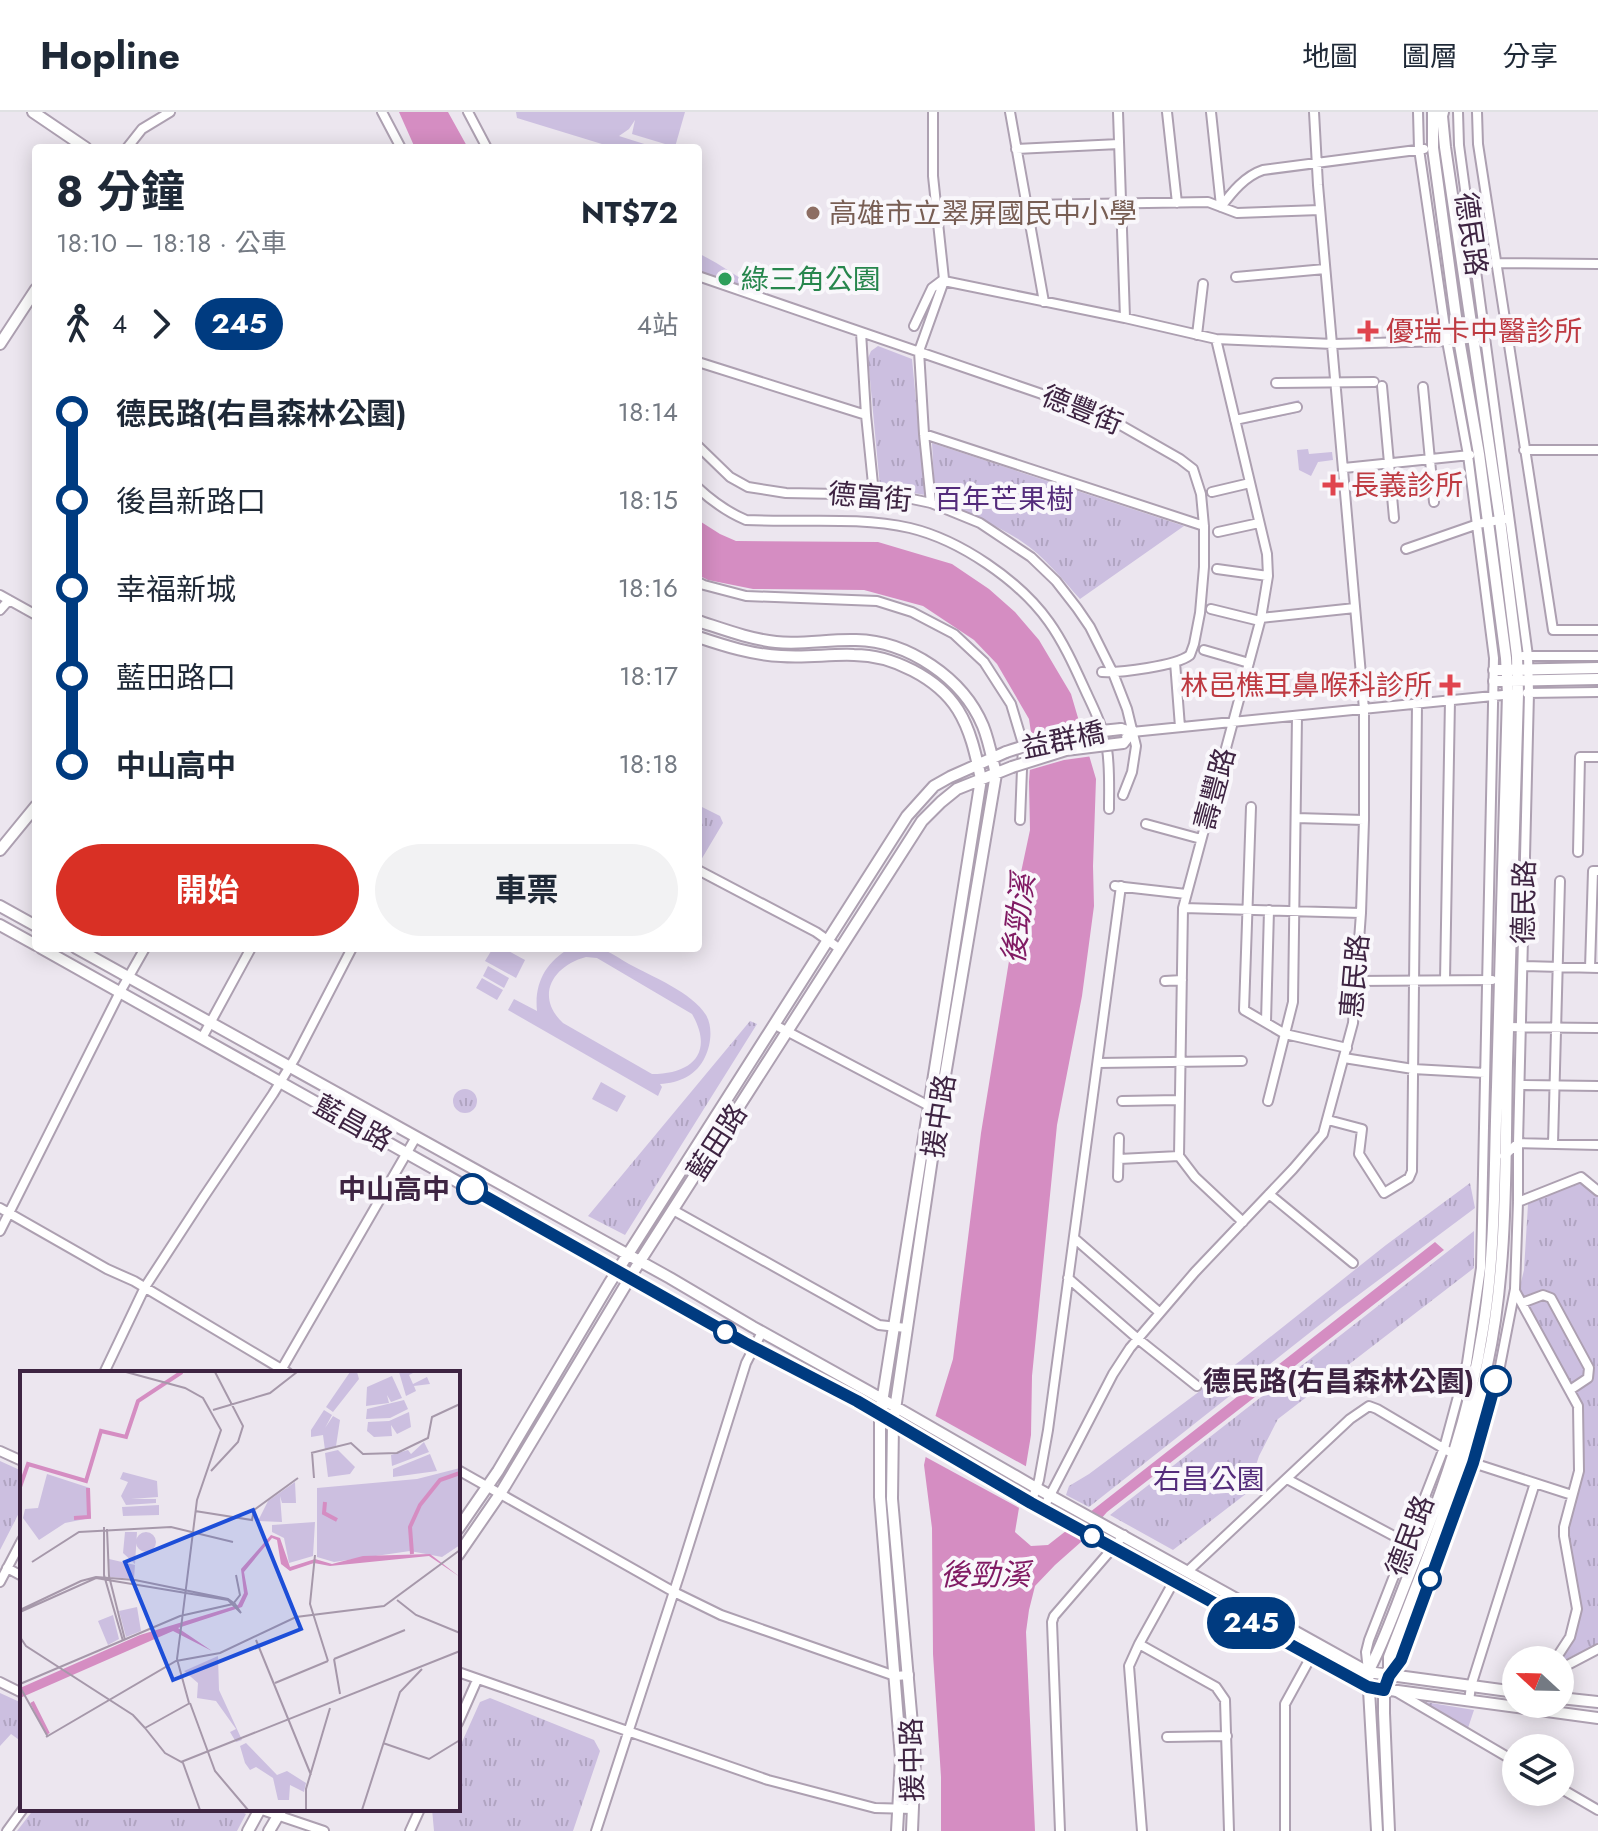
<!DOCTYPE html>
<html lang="zh-TW">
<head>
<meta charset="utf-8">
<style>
	:root { --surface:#fff; --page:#f2f2f3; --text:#1f2937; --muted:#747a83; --line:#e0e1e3; --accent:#d93025 }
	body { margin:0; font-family:Jost,"Noto Sans TC",sans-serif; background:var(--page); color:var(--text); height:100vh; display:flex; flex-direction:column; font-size:30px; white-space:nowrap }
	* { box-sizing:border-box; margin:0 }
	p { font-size:26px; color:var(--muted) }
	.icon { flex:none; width:44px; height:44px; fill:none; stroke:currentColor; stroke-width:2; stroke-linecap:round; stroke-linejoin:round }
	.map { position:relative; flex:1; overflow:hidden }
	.side { position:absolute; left:32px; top:32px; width:670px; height:808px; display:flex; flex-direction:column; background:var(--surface); border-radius:8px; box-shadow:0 4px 20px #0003 }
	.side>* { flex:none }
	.badge { padding:0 16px; border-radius:26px; font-size:28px; line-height:52px }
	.needle { width:52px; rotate:292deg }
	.controls { position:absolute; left:1502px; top:1534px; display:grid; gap:16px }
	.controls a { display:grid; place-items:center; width:72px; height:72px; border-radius:50%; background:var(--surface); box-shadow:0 4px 20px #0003; font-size:40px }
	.map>.badge { position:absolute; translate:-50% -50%; box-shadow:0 0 0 4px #fff }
	.legs { display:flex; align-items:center; gap:12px; height:88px; padding:0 24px; font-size:26px }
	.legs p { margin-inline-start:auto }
	.head { display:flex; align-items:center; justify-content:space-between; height:136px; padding:0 24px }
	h1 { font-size:44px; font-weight:700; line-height:60px }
	.primary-button { display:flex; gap:16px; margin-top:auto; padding:16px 24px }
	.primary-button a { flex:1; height:92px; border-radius:48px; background:var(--accent); color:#fff; font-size:32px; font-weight:700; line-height:92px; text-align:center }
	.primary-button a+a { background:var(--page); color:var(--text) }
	ul { padding:0 24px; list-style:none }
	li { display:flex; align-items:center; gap:28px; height:88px; font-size:30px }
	li i { display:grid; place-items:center; width:12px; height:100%; margin:0 10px; background:currentColor }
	li i::after { content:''; width:20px; height:20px; margin:-10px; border:6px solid; border-radius:50%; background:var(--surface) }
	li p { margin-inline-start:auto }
	li:first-child i { background:linear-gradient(#0000 50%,currentColor 0) }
	li:last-child i { background:linear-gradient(currentColor 50%,#0000 0) }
	header { display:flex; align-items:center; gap:48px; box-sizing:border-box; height:112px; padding:0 40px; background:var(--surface); border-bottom:2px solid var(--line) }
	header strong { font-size:38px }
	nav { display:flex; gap:44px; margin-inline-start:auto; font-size:28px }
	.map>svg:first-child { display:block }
</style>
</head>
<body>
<header>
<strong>Hopline</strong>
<nav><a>地圖</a><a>圖層</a><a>分享</a></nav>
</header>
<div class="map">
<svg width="1598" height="1719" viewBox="0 0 1598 1719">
	<defs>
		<pattern id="grass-tufts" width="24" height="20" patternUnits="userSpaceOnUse" patternTransform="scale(2)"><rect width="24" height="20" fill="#ccbfe0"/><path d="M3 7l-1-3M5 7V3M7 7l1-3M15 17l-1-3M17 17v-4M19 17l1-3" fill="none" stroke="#b0a4c1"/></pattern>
	</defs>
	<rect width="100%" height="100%" fill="#ece6ef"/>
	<!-- grass -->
	<path fill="url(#grass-tufts)" d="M878 234 912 247 925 383 880 375 868 246 871 239Z
		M932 331 1184 414 1080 487C1062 467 1044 444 1021 429 995 412 964 399 935 389Z
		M698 693 720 704 723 711 701 748 698 749Z
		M750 909 757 912 625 1123 588 1104Z
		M453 989a12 12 0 1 1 24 0a12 12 0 1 1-24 0Z
		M1578 1066 1598 1085V1532L1560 1550V1548H1551L1568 1520 1574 1492 1564 1416 1582 1345 1576 1288 1517 1186 1524 1158 1528 1092Z
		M1470 1071 1475 1096 1341 1196 1089 1395 1066 1383 1069 1374 1089 1362 1240 1249 1386 1133Z
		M1474 1119V1156L1278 1307 1259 1344 1247 1381 1173 1438 1110 1403Z
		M0 1349 22 1359V1395L0 1438Z
		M0 1581 22 1591V1630L11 1622 0 1634Z
		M490 1586 594 1628 600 1639 573 1719H434L432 1697H458V1639L480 1590Z
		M1419 1589 1474 1598 1468 1616Z
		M34 1697H236L246 1702 237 1719H17Z"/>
	<!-- garden -->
	<path fill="#ccbfe0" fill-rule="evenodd" d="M516 0H685L675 35 632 22 635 8 629 17 619 24 657 36H615L517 6Z
		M698 141C726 155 750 174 778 189L698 164Z
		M1299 288 1301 300 1241 313 1239 302Z
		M1308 337 1309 342 1332 340 1333 348 1318 350 1311 364 1299 358 1297 338Z
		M493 836H503L525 848 516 866 485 849Z
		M570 836C580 836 593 834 601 837 611 840 620 847 629 852 651 864 693 881 706 903 713 915 711 933 705 945 697 963 679 971 660 972L662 975 658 984 508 898 514 887 537 899C534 871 546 850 570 836ZM586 845 597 846 692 902C714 940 693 962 652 962L563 911C535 885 552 854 586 845Z
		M488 854 509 866 504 876 483 864Z
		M482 866 503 878 497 888 476 876Z
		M601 970 626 984 617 1000 592 987Z"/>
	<!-- water -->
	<path fill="#d58dc2" d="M399 0H448L468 36H415Z
		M698 408 720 422 736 429 878 430 952 452 989 477 1015 500 1039 528 1071 582 1096 667 1093 754 1094 794 1082 884 1057 1013 1032 1264 1031 1323 1015 1420 1031 1434 1048 1433 1435 1130 1444 1138 1107 1400 1081 1430 1055 1453 1035 1474 1029 1498 1026 1520 1035 1719H941V1665L933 1542 932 1416 924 1353 932 1315 953 1247 981 1021 1016 806 1020 765 1030 718 1029 670 1032 627 1029 607 997 552 974 528 923 494 864 478 753 477 708 468 698 463Z"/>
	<!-- pier -->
	<path fill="#ece6ef" d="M1083 610 1093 644 1064 648 1026 659 1027 623Z
		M932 1302 1029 1356 1023 1398 922 1343Z"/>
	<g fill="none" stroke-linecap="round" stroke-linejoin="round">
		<defs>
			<path id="minor" d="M382 0 401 36
				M468 0 487 36
				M933 0V64L944 167
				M1010 0 1044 190
				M1118 0 1125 206
				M1167 0 1177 91
				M1211 0 1221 94
				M1477 0 1478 32 1553 518H1598
				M127 36 142 17 170 0
				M1016 37 1119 32
				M1027 93 1208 90 1237 101 1320 98
				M1221 95C1232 80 1245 64 1263 58L1424 37
				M1497 151 1598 152
				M698 164 1103 303 1180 347 1193 357 1201 382 1204 414V455L1200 501 1194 532 1190 543C1176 554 1120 561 1102 560
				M1236 165 1325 157
				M914 214 932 176 944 167V169L1125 206 1216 227 1333 232 1447 229 1476 226
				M861 220 866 303 874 382
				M1197 223 1203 172
				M1216 227 1267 442 1268 464 1261 506 1183 796 1179 1044 1195 1065 1243 1110
				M698 250 866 303
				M1276 271 1374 270
				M1382 274 1394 406
				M1423 275 1434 390
				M1235 308 1297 295
				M924 322 1204 414
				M698 334 730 365 748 375 786 381 893 383 931 391 980 411 1031 445 1056 469 1077 496 1090 515 1113 561 1127 597 1136 634 1132 660 1123 683
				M1524 338H1598
				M1344 356 1470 343
				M698 376C713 390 727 400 746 408 800 411 856 404 910 416 960 428 1019 468 1049 510 1064 531 1075 556 1086 580 1094 597 1104 617 1107 637 1110 656 1109 678 1109 697
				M1212 380 1250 371
				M931 391 924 322 919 239 944 169
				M1218 420 1259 411
				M1406 437 1478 412 1504 407
				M1217 457 1268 464
				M698 470 704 473 746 484 877 489 912 500 954 522 984 550 1011 592 1023 632 1020 708
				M0 483 36 503
				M1211 497 1260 509
				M0 498 9 488
				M1261 506 1355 496
				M1204 538 1249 551
				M1523 544H1598
				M1175 550 1180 615
				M1527 581 1598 580
				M1132 620 1513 582
				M1251 695 1244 898 1285 922 1347 936
				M1296 706 1364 708
				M1146 712 1201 727
				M1578 740 1580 645H1598
				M698 758 816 820 840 837
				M1115 774 1186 782
				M1183 796 1361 801
				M1523 854 1598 856
				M1590 856 1593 759H1598
				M1445 868 1450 588
				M1165 869 1182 868
				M1356 869 1492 868
				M1266 910 1269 798
				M775 913 931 995
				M1503 915 1598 916
				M202 926 251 836
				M1344 946 1413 957 1485 961
				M1098 951 1242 949
				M1520 973 1598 974
				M1122 989 1179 988
				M1268 989 1293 890 1297 604
				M1328 1008 1362 1017 1359 1042 1384 1081 1409 1066 1412 1059 1417 592
				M1553 1032 1560 769
				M1504 1044 1518 1031 1598 1033
				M1119 1047 1179 1044
				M1118 1065 1119 1026
				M1269 1082 1353 1151
				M1518 1090 1581 1065 1598 1079
				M0 1096 107 1157 134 1169 288 1261
				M673 1098 879 1213 906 1216
				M0 1119 120 880 145 836
				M1074 1126 1159 1200
				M1068 1166 1138 1227 1197 1274
				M1515 1179 1578 1294 1579 1359 1564 1415V1424L1577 1497 1570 1525 1555 1548
				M1522 1191 1543 1183 1551 1186 1589 1256 1588 1266 1570 1278
				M280 1260 416 1025
				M104 1261 145 1175 203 1086 273 982 295 946 352 836
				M0 1339 22 1349
				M1470 1350 1572 1383
				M458 1358 674 1480 721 1503 895 1564 909 1563
				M1287 1367 1407 1431
				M1031 1391 1039 1368 1048 1318 1121 774
				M1043 1397 1113 1262 1130 1236 1195 1160 1293 1057 1323 1022 1353 911 1361 801 1364 708V597L1318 73 1314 0
				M7 1456 22 1464
				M1188 1459 1350 1307 1369 1294 1377 1297 1448 1339
				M0 1470 22 1428
				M1139 1532 1216 1575 1225 1588 1229 1719
				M1560 1557 1598 1537
				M1368 1559 1366 1540 1369 1528 1444 1336 1467 1251 1481 1156 1494 546 1468 343 1447 229 1419 37 1418 0
				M458 1560 768 1668 875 1696 913 1697
				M1389 1564 1401 1548 1473 1351 1500 1254 1515 1177 1518 1090V1031L1529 581 1528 544 1459 33 1458 0
				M0 1570 22 1581
				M1395 1579 1516 1650
				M1469 1589 1471 1574 1535 1371
				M458 1611 477 1568
				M1167 1625 1227 1624
				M1560 1676 1598 1698
				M259 1697 324 1719
				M7 1719 23 1697
				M410 1719 420 1697
				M596 1719 681 1458 746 1251 762 1220
				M1060 1719 1052 1510 1054 1504 1124 1423
				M1142 1719 1129 1554 1139 1532 1174 1469
				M1285 1719V1592L1318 1532"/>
			<path id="tertiary" d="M33 0 86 36
				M0 232 36 177
				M698 509C723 517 749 527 776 530 802 533 829 527 856 528 908 529 963 566 983 614 989 629 992 646 996 662L939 999 893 1311 892 1387 915 1646 912 1719
				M698 525C725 534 753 543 781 544 806 546 830 542 854 543 892 543 938 566 958 598 971 619 976 644 981 667L880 1303V1385L901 1646 897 1719
				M1494 558 1598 556
				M1494 569 1598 567
				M1121 617 1132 620 1123 631
				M0 738 36 694
				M0 794 36 814
				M0 813 36 833
				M41 836 745 1231 862 1292 1031 1391 1368 1575 1598 1606
				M76 836 670 1166 753 1215 868 1279 1031 1373 1368 1560 1516 1580
				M458 1417 498 1359 609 1172 907 704 934 674 950 665 1006 640
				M458 1443 500 1382 640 1149 922 709 941 690 957 677 1012 655
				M1560 1586 1598 1590
				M248 1719 260 1697
				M269 1719 282 1697
				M1377 1719 1368 1560C1384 1530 1395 1497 1408 1465 1441 1385 1470 1303 1483 1217 1496 1137 1494 1056 1497 975 1500 844 1504 713 1508 582L1506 546 1479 342 1459 227 1433 36V0
				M1389 1719 1384 1601V1578L1389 1564V1545C1426 1449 1466 1353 1487 1253 1508 1156 1505 1049 1507 951 1510 828 1514 705 1518 582L1517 544 1500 408 1445 35 1442 4 1443 0"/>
		</defs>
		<!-- minor casing -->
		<use href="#minor" stroke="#ada0b1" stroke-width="12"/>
		<!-- tertiary casing -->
		<use href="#tertiary" stroke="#ada0b1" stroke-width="14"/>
		<!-- minor -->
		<use href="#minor" stroke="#fff" stroke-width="8"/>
		<!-- tertiary -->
		<use href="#tertiary" stroke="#fff" stroke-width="10"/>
		<defs>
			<path id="tertiary-bridge" d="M1006 640C1044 627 1081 621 1121 617
				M1012 655 1066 638 1123 631"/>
		</defs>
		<!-- tertiary-bridge casing -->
		<use href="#tertiary-bridge" stroke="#ada0b1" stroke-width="14" stroke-linecap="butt"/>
		<!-- tertiary-bridge -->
		<use href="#tertiary-bridge" stroke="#fff" stroke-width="10"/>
	</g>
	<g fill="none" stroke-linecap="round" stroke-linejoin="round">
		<defs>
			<path id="line-1" d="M472 1077 745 1231 857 1289 1031 1391 1368 1575 1384 1578 1389 1564 1401 1548 1473 1351 1496 1269"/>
		</defs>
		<!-- line-1 casing -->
		<use href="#line-1" stroke="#fff" stroke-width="18"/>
		<!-- line-1 -->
		<use href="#line-1" stroke="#003b80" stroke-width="12"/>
	</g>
	<!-- markers -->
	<circle fill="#8d6e63" stroke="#f9f7fb" stroke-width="3" cx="813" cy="101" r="8"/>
	<circle fill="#2e9e5b" stroke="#f9f7fb" stroke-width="3" cx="725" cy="167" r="8"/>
	<g fill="#e0444e" stroke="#f9f7fb" stroke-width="3">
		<path d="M1364 207h8v8h8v8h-8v8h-8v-8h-8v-8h8z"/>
		<path d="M1329 361h8v8h8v8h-8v8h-8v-8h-8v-8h8z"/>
		<path d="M1446 561h8v8h8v8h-8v8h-8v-8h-8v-8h8z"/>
	</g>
	<g fill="#fff" stroke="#003b80" stroke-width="4">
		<circle cx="472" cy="1077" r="14"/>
		<circle cx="725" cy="1220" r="10"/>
		<circle cx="1496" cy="1269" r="14"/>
		<circle cx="1092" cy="1424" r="10"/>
		<circle cx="1430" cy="1467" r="10"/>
	</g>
	<g text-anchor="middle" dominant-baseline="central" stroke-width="8" stroke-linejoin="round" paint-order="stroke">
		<!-- education labels -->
		<g font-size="28" fill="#785e54" stroke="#f9f7fb" text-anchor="start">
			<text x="829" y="101">高雄市立翠屏國民中小學</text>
		</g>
		<!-- street labels -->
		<g font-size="28" fill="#3e2442" stroke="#f9f7fb">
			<text transform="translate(1471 122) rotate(82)">德民路</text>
			<text transform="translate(1082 298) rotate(22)">德豐街</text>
			<text transform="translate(870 385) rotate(5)">德富街</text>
			<text transform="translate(1063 628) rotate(-12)">益群橋</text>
			<text transform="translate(1215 677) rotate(-75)">壽豐路</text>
			<text transform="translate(1524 790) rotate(-89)">德民路</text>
			<text transform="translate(1355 864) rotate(-85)">惠民路</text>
			<text transform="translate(939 1004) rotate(-81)">援中路</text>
			<text transform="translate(353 1011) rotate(29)">藍昌路</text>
			<text transform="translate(717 1030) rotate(-57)">藍田路</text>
			<text transform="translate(1410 1424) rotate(-69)">德民路</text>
			<text transform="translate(912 1648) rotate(-91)">援中路</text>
		</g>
		<!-- leisure labels -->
		<g font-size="28" fill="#27864d" stroke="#f9f7fb" text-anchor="start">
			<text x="741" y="167">綠三角公園</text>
		</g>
		<!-- health labels -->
		<g font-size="28" fill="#be3a42" stroke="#f9f7fb" text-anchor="start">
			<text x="1386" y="219">優瑞卡中醫診所</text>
			<text x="1351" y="373">長義診所</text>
			<text x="1432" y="573" text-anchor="end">林邑樵耳鼻喉科診所</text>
		</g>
		<!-- park labels -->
		<g font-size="28" fill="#542c7b" stroke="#f9f7fb">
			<text x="1004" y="387">百年芒果樹</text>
			<text x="1209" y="1367">右昌公園</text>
		</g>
		<!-- stop labels -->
		<g font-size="28" font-weight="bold" fill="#3e2442" stroke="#f9f7fb" text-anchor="end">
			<text x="450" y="1077">中山高中</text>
			<text x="1474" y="1269">德民路(右昌森林公園)</text>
		</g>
		<!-- water labels -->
		<g font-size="30" font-style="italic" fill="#811b64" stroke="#f9f7fb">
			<text transform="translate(1018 807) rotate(-83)">後勁溪</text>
			<text x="985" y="1462">後勁溪</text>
		</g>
	</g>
	<!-- overview -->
	<g transform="translate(20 1259)">
		<rect width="440" height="440" fill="#ece6ef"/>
		<path d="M330 1H337L339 8 313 41 306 36ZM379 1H395L389 4 393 13 407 6 410 13 394 15 396 20 386 25ZM372 5 382 27 371 31 367 24 369 32 346 35 347 16ZM384 29 388 38 370 47 346 48 347 38ZM304 39 312 44 305 57 313 45 320 49 316 75 305 79 303 64 291 66V59ZM389 41 391 56 377 63 371 54 372 65 354 66 347 60 348 51 369 50ZM404 71 409 81 372 95 371 84 388 79 391 83ZM318 79 335 96 330 103 308 106 305 82ZM410 83 417 100 373 106V98ZM440 97V174L422 186 390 180 314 191 297 186V117L397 108ZM103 101 137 110 138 126 111 128H136V132L106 134 101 125 108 111 100 108ZM27 103 70 117V147L45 152 19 169 3 147 5 138 18 137ZM275 111 276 132H262L260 125 262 151 238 150 248 130ZM139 134V144L103 145 102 136ZM295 151 293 185 269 192 264 167 252 161V154ZM116 171a10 10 0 1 1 20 0a10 10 0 1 1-20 0ZM105 161H117L115 193 103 182ZM89 188 115 194 114 208 90 206ZM117 236 121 260 106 266 99 240ZM93 244 99 268 88 274 78 250ZM198 285 199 319 222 369 216 371 210 361 216 358 196 330 177 327 178 312 164 300ZM226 372 257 404 267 400 286 412 284 421 270 414 269 429H258L253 407 236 396 230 399 225 392 220 375Z" fill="#ccbfe0"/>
		<path d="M251 164 260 167 270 196 295 188 312 193 343 185 410 183 440 206 409 185 310 195 294 192 270 200 261 193 257 169 252 167 224 201 228 223 222 236 158 257 192 280 153 260 0 327V317L120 264 218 234 224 222 221 198Z" fill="#d58dc2"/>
		<path fill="none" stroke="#d58dc2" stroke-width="4" d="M0 116 8 93 66 110 81 60 106 66 118 30 162 1M305 131 304 142 317 149M54 147 69 146 68 117M392 183 390 156 400 134 420 109 440 102M12 331 28 363"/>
		<path fill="none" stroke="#a698aa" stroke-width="2" d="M106 1 165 17 183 27 201 59 177 129 161 257 157 288 169 332M193 39 250 22 277 1M292 81 294 107M291 82 331 72 343 83 377 82 408 67 412 46 440 33M191 100 218 71 223 55 195 1M175 140 232 149 234 139 278 107M84 156V204L103 270M87 158 89 205 105 269M295 184 290 233 308 290M12 191 59 161 151 156 213 171M377 229 396 244 440 262M0 239 61 210 76 206 115 209 208 228 215 233 221 242 208 229 76 207 0 241M0 266 6 275 113 344 125 357M236 269 291 404M314 288 385 259M314 288 320 323M255 312 308 290M0 313 160 245 213 233 220 224 216 204M0 316 28 366M170 332 195 400 228 439M125 357 145 382 163 392 180 439M125 357 170 332M26 366 156 290 200 282 276 246 364 235 440 179M363 372 409 388 440 369M161 391 440 280M286 439V418L310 337M342 439 380 321 402 298"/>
		<path fill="#1d4ed8" fill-opacity="0.15" stroke="#1d4ed8" stroke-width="4" d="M233 139 281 258 153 309 105 191Z"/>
		<rect width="440" height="440" fill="none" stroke="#3e2442" stroke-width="4"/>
	</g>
</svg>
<div class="controls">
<a><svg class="needle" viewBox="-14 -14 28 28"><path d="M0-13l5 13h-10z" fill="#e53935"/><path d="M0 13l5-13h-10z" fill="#747a83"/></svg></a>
<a><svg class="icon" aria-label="layers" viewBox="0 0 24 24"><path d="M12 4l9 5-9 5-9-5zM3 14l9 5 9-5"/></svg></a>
</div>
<b class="badge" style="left:1251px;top:1511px;background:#003b80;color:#fff">245</b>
<section class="side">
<div class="head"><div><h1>8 分鐘</h1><p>18:10 – 18:18 · 公車</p></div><b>NT$72</b></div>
<div class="legs"><svg class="icon" aria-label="walk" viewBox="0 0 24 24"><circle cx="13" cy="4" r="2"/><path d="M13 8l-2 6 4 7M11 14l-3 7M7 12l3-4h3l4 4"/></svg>4<svg class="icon" aria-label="forward" viewBox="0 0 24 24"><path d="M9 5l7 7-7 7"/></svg><b class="badge" style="background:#003b80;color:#fff">245</b><p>4站</p></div>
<ul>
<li><i style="color:#003b80"></i><b>德民路(右昌森林公園)</b><p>18:14</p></li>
<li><i style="color:#003b80"></i><span>後昌新路口</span><p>18:15</p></li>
<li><i style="color:#003b80"></i><span>幸福新城</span><p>18:16</p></li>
<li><i style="color:#003b80"></i><span>藍田路口</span><p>18:17</p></li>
<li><i style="color:#003b80"></i><b>中山高中</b><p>18:18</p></li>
</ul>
<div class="primary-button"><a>開始</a><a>車票</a></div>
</section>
</div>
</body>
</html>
